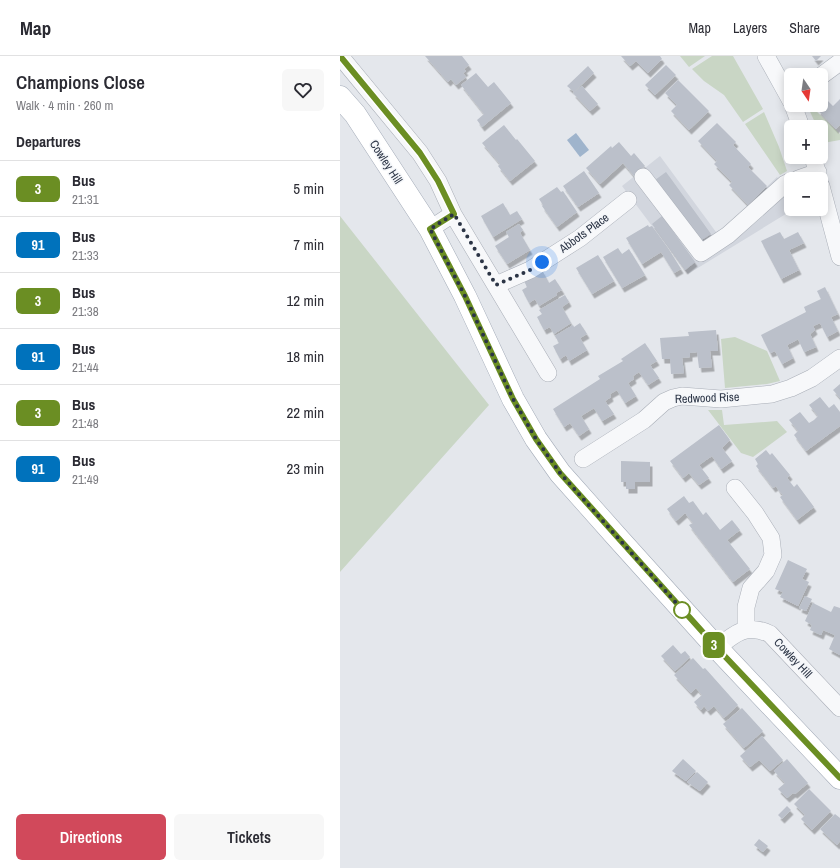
<!DOCTYPE html>
<html lang="en">
<head>
<meta charset="utf-8">
<style>
	:root { --surface:#fff; --page:#f7f7f7; --text:#2b2b33; --muted:#7c7c81; --line:#e1e1e2; --accent:#d1495b }
	body { margin:0; font-family:"Archivo Narrow",sans-serif; background:var(--page); color:var(--text); height:100vh; display:flex; flex-direction:column; font-size:15px; white-space:nowrap }
	* { box-sizing:border-box; margin:0 }
	p { font-size:13px; color:var(--muted) }
	.icon { flex:none; width:22px; height:22px; fill:none; stroke:currentColor; stroke-width:2; stroke-linecap:round; stroke-linejoin:round }
	.map { position:relative; flex:1; overflow:hidden }
	.panel { display:flex; flex-direction:column; background:var(--surface); width:340px }
	.panel>* { flex:none }
	.badge { padding:0 8px; border-radius:6px; font-size:14px; line-height:26px }
	.needle { width:26px; rotate:167deg }
	.tools { position:absolute; left:444px; top:12px; display:grid; gap:8px }
	.tools a { display:grid; place-items:center; width:44px; height:44px; border-radius:6px; background:var(--surface); box-shadow:0 2px 10px #0003; font-size:20px }
	.you { position:absolute; width:20px; height:20px; margin:-10px; border:3px solid #fff; border-radius:50%; background:#1a73e8; box-shadow:0 0 0 6px #1a73e833 }
	.map>.badge { position:absolute; translate:-50% -50%; box-shadow:0 0 0 2px #fff }
	h2 { padding:0 16px; font-size:15px; line-height:36px }
	.round { display:grid; place-items:center; flex:none; width:42px; height:42px; border-radius:6px; background:var(--page) }
	.summary { display:flex; align-items:center; justify-content:space-between; height:68px; padding:0 16px }
	h1 { font-size:19px; font-weight:600; line-height:30px }
	.button { display:flex; gap:8px; margin-top:auto; padding:8px 16px }
	.button a { flex:1; height:46px; border-radius:6px; background:var(--accent); color:#fff; font-size:16px; font-weight:600; line-height:46px; text-align:center }
	.button a+a { background:var(--page); color:var(--text) }
	ul { padding:0; list-style:none }
	li { display:flex; align-items:center; gap:12px; height:56px; padding:0 16px; border-top:1px solid var(--line) }
	li div { flex:1 }
	li b { display:block; font-size:15px }
	li em { font-style:normal }
	li .badge { min-width:44px; font-weight:700; text-align:center }
	header { display:flex; align-items:center; gap:24px; box-sizing:border-box; height:56px; padding:0 20px; background:var(--surface); border-bottom:1px solid var(--line) }
	header strong { font-size:19px }
	nav { display:flex; gap:22px; margin-inline-start:auto; font-size:14px }
	main { display:flex; flex:1; min-height:0 }
	.map>svg:first-child { display:block }
</style>
</head>
<body>
<header>
<strong>Map</strong>
<nav><a>Map</a><a>Layers</a><a>Share</a></nav>
</header>
<main>
<section class="panel">
<div class="summary"><div><h1>Champions Close</h1><p>Walk · 4 min · 260 m</p></div><a class="round"><svg class="icon" aria-label="heart" viewBox="0 0 24 24"><path d="M12 20l-8-8c-3-5 5-10 8-4 3-6 11-1 8 4z"/></svg></a></div>
<h2>Departures</h2>
<ul>
<li><span class="badge" style="background:#6b8e23;color:#fff">3</span><div><b>Bus</b><p>21:31</p></div><em>5 min</em></li>
<li><span class="badge" style="background:#0072bc;color:#fff">91</span><div><b>Bus</b><p>21:33</p></div><em>7 min</em></li>
<li><span class="badge" style="background:#6b8e23;color:#fff">3</span><div><b>Bus</b><p>21:38</p></div><em>12 min</em></li>
<li><span class="badge" style="background:#0072bc;color:#fff">91</span><div><b>Bus</b><p>21:44</p></div><em>18 min</em></li>
<li><span class="badge" style="background:#6b8e23;color:#fff">3</span><div><b>Bus</b><p>21:48</p></div><em>22 min</em></li>
<li><span class="badge" style="background:#0072bc;color:#fff">91</span><div><b>Bus</b><p>21:49</p></div><em>23 min</em></li>
</ul>
<div class="button"><a>Directions</a><a>Tickets</a></div>
</section>
<div class="map">
<svg width="500" height="812" viewBox="0 0 500 812">
	<defs>
		<filter id="shadow"><feDropShadow dx="2.5" dy="4.5" stdDeviation="0" flood-color="#0004"/></filter>
	</defs>
	<rect width="100%" height="100%" fill="#e4e7ec"/>
	<!-- built -->
	<path fill="#d2d6de" d="M320 100 376 176 384 172 437 121 451 143V153H454L348 218 282 130Z"/>
	<!-- green -->
	<path fill="#c9d6c5" d="M340 0H365L349 11Z
		M372 0H393L423 53 403 66 384 39 364 25 352 13Z
		M467 49H472L473 52 500 78V84L483 87 481 81V71H477Z
		M424 56 439 91 447 115 440 119 405 68Z
		M0 160 149 349 0 516Z
		M395 281 427 295 440 325 427 328 385 332 381 283Z
		M368 354H382L384 369 437 365 447 376 413 401 401 397Z"/>
	<!-- water -->
	<path fill="#9fb4cc" d="M236 77 249 94 240 101 227 84Z"/>
	<!-- building -->
	<path fill="#bbc0ca" filter="url(#shadow)" d="M85 0H122L129 9 124 13 126 15 123 17 126 21 116 29 111 23 108 26Z
		M281 0H320L322 3 308 17 296 5 290 10Z
		M472 0H481L476 5Z
		M326 9 336 19 315 39 305 29Z
		M248 10 254 17 234 36 227 30Z
		M136 17 148 31 154 26 171 47 142 71 137 64 144 58 121 29Z
		M338 24 369 55 349 74 331 55 337 49 325 37Z
		M242 30 258 48 250 55 233 37Z
		M500 43V69L496 73 478 54 488 45 493 50Z
		M377 67 396 86 393 89 411 108 408 111 427 130 408 149 389 129 392 126 374 108 377 105 358 85Z
		M164 69 176 84 177 83 195 105 170 125 158 110 160 108 142 87Z
		M279 86 291 100 294 97 305 110 294 120 283 107 260 128 246 112 271 90 272 92Z
		M244 115 259 137 238 151 223 130Z
		M326 116 371 178 360 185 315 124Z
		M217 131 221 136 223 135 237 156 217 171 202 150 203 149 199 143Z
		M163 147 170 159 177 155 182 163 153 181 141 160Z
		M322 160 355 206 345 214 312 168Z
		M179 168 183 174 180 177 190 194 167 208 155 190 169 181 166 176Z
		M308 169 309 171 312 170 328 192 341 213 334 217 321 196 302 208 286 182Z
		M440 176 444 183 458 176 464 187 449 194 459 214 441 223 421 185Z
		M278 192 282 198 289 193 305 219 282 232 263 201Z
		M258 199 274 225 252 238 236 212Z
		M202 214 209 227 215 223 222 234 216 237 217 239 199 250 195 243 189 247 182 234 187 231 184 225Z
		M485 231 498 258 491 261 498 275 487 281 480 267 473 270 475 274 470 278 476 291 464 296 458 283 453 286 447 289 453 302 442 308 435 295 430 297 421 279 466 256 464 251 481 243 477 235Z
		M225 239 229 246 222 251 231 267 214 278 210 271 204 274 197 261 202 258 199 254Z
		M240 267 247 278 240 282 247 294 229 305 226 299 220 303 213 290 219 287 215 280 233 269 234 271Z
		M376 274 378 295H370L372 311 359 312 357 296 350 297V301L342 302 344 317 331 318 330 303H322L320 282 349 280 348 276Z
		M305 287 317 305 310 309 319 322 308 329 299 316 293 320 294 323 288 327 296 340 285 347 277 334 270 338 271 341 265 345 274 358 262 365 254 352 241 360 249 373 239 380 230 367 224 371 213 353 260 323 258 320 283 305 281 303Z
		M500 328V342L493 334Z
		M480 341 489 352 494 348 500 356V370L466 395 454 379 458 375 449 364 460 356 469 367 474 364 478 360 469 349Z
		M379 369 390 384 382 392 392 405 381 413 372 400 366 404 359 409 369 422 359 429 349 417 343 422 330 405Z
		M426 394 430 399 432 397 450 419 447 422 454 431 457 428 474 451 457 464 440 441 443 439 439 435 436 430 433 432 416 410 418 408 415 403Z
		M281 405 310 406V426H295V433H286V426H281Z
		M344 440 349 447 353 445 363 459 366 456 380 474 392 464 400 474 387 484 410 513 393 526 349 469 353 467 345 457 336 465 327 453Z
		M448 504 467 513 462 523 469 526 458 550 440 541 443 536 435 533Z
		M465 540 472 543 466 555 459 552Z
		M473 547 491 556 494 550 500 552V599L489 593 495 579 483 574 481 579 470 574 472 569 465 565Z
		M333 589 341 598 345 595 350 601 335 615 321 600Z
		M353 602 363 613 365 612 398 649 384 662 374 650 368 655 364 650 361 654 354 646 362 639 356 632 351 637 334 619Z
		M402 652 423 675 404 692 383 668Z
		M422 680 443 704 430 715 419 704 410 711 400 700Z
		M343 703 356 715 346 725 332 715Z
		M447 703 468 727 455 738 453 737 447 742 438 733 445 727 434 715Z
		M357 716 368 726 360 735 347 726Z
		M469 733 491 755 472 774 461 763 465 759 454 748Z
		M447 750 451 754 442 763 438 759Z
		M495 758 500 762V785L497 789 480 773Z
		M419 783 428 790 423 796 414 789Z"/>
	<g fill="none" stroke-linecap="round" stroke-linejoin="round">
		<defs>
			<path id="minor" d="M0 0 80 97 98 125 113 158 90 173
				M426 0 451 45
				M481 20 500 6
				M453 49 461 71
				M473 101 479 123
				M303 121 361 197 388 179 445 128 451 125
				M458 123 478 116
				M481 130 500 201
				M113 158 208 317
				M156 229 190 214 240 182 288 144
				M243 403 304 364 324 346 333 342 342 340 381 343 432 338 451 332 472 322 500 302
				M395 432 415 457 431 482 433 499 426 515 411 532 406 551V573
				M377 592C395 577 407 567 430 578L500 652"/>
			<path id="major" d="M0 41 15 58 90 173 125 240 173 343 196 383 220 417 276 480 377 592 500 722"/>
		</defs>
		<!-- minor casing -->
		<use href="#minor" stroke="#a9aeb7" stroke-width="18"/>
		<!-- major casing -->
		<use href="#major" stroke="#a3abb8" stroke-width="23"/>
		<!-- minor -->
		<use href="#minor" stroke="#f7f8fa" stroke-width="17"/>
		<!-- major -->
		<use href="#major" stroke="#fff" stroke-width="22"/>
	</g>
	<g fill="none" stroke-linecap="round" stroke-linejoin="round">
		<defs>
			<path id="line" d="M0 0 80 97 98 125 114 158 90 173 125 240 173 343 196 383 220 417 377 592 500 722"/>
		</defs>
		<!-- line casing -->
		<use href="#line" stroke="#fff" stroke-width="9"/>
		<!-- line -->
		<use href="#line" stroke="#6b8e23" stroke-width="6"/>
		<!-- walk -->
		<path stroke="#2b3445" stroke-width="4" stroke-dasharray="0 7.2" d="M202 206 190 214 156 229 114 158 90 173 125 240 173 343 196 383 220 417 347 559 342 554"/>
	</g>
	<!-- markers -->
	<circle fill="#fff" stroke="#6b8e23" stroke-width="2" cx="342" cy="554" r="8"/>
	<g text-anchor="middle" dominant-baseline="central" stroke-width="3" stroke-linejoin="round" paint-order="stroke">
		<!-- street labels -->
		<g font-size="12" fill="#2b3445" stroke="#f4f6f9">
			<text transform="translate(46 106) rotate(57)">Cowley Hill</text>
			<text transform="translate(244 177) rotate(-36)">Abbots Place</text>
			<text transform="translate(367 342) rotate(-2)">Redwood Rise</text>
			<text transform="translate(453 602) rotate(47)">Cowley Hill</text>
		</g>
	</g>
</svg>
<div class="tools">
<a><svg class="needle" viewBox="-14 -14 28 28"><path d="M0-13l5 13h-10z" fill="#e53935"/><path d="M0 13l5-13h-10z" fill="#7c7c81"/></svg></a>
<a>+</a>
<a>−</a>
</div>
<div class="you" style="left:202px;top:206px"></div>
<b class="badge" style="left:374px;top:589px;background:#6b8e23;color:#fff">3</b>
</div>
</main>
</body>
</html>
